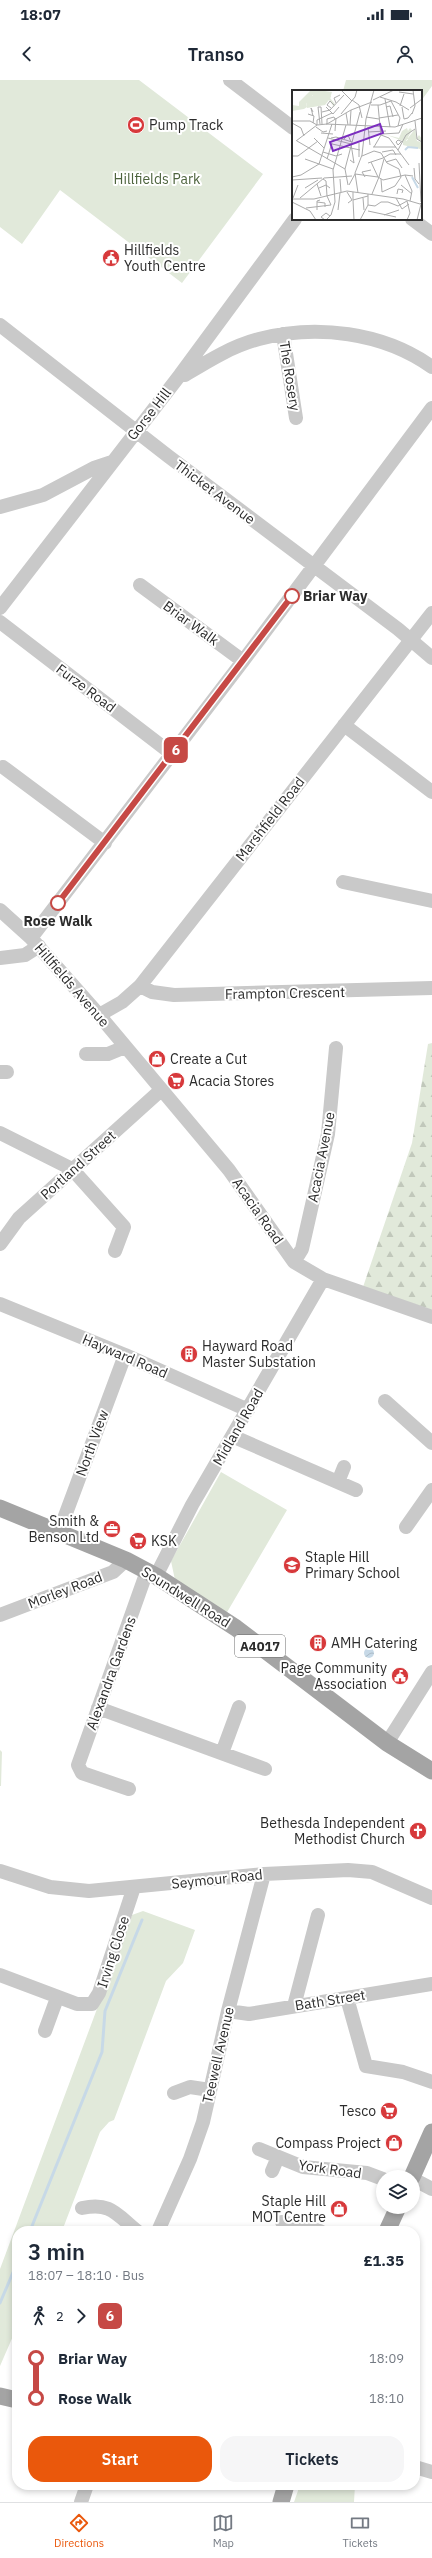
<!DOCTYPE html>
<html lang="en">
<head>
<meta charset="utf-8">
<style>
	:root { --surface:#fff; --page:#f6f6f7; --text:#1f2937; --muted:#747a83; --line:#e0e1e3; --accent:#ea580c }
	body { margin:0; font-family:"IBM Plex Sans",sans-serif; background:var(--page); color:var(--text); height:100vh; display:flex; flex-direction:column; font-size:15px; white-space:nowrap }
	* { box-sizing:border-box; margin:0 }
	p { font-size:13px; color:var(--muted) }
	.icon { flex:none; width:22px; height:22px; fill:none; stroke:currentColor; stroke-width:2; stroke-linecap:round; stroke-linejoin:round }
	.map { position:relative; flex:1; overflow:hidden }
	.side { position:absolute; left:12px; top:2146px; width:408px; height:264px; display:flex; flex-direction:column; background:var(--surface); border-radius:16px; box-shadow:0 2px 6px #0003 }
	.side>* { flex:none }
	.badge { padding:0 8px; border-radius:6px; font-size:14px; line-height:26px }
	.fabs { position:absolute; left:376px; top:2090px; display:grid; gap:8px }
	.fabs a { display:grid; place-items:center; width:44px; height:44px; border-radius:50%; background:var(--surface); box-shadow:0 2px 6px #0003; font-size:20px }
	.map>.badge { position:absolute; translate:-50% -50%; box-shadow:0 0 0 2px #fff }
	.legs { display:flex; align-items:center; gap:6px; height:44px; padding:0 16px; font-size:13px }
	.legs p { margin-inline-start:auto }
	.summary { display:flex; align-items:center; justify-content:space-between; height:68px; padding:0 16px }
	h1 { font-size:22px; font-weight:600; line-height:30px }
	.primary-button { display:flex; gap:8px; margin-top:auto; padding:8px 16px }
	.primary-button a { flex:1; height:46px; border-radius:16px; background:var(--accent); color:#fff; font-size:16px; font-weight:600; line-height:46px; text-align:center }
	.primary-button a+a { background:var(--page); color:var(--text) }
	ul { padding:0 16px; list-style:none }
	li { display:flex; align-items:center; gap:14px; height:40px; font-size:15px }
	li i { display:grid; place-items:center; width:6px; height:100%; margin:0 5px; background:currentColor }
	li i::after { content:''; width:10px; height:10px; margin:-5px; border:3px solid; border-radius:50%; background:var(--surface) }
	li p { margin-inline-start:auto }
	li:first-child i { background:linear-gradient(#0000 50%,currentColor 0) }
	li:last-child i { background:linear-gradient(currentColor 50%,#0000 0) }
	.status { display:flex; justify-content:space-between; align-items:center; height:28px; padding:0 20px; background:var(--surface); direction:ltr }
	.status svg { height:11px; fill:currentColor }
	header { display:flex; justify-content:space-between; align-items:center; height:52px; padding:0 16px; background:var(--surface); font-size:18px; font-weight:600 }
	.tab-bar { display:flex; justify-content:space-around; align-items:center; height:56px; border-top:1px solid var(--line); background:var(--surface); font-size:11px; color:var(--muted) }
	.tab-bar a { display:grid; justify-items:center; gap:2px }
	.tab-bar .current { color:var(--accent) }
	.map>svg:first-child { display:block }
</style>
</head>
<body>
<div class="status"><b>18:07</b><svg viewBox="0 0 49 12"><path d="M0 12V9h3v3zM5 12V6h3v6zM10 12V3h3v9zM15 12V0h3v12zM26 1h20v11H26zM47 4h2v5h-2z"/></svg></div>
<header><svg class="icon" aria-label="back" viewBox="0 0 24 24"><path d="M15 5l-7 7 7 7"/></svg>Transo<svg class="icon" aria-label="person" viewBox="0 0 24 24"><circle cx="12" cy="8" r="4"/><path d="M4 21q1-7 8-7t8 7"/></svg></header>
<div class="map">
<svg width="432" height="2422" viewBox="0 0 432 2422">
	<defs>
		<pattern id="forest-firs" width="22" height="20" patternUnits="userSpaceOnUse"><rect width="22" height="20" fill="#e1e9da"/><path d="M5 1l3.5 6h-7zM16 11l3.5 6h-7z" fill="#c1c8bb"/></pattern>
		<pattern id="water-waves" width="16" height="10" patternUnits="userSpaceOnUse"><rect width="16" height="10" fill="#c7d9e7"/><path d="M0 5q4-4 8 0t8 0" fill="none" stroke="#abbac6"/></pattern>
	</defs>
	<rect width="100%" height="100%" fill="#fff"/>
	<!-- green -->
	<path fill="#e1e9da" d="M0 0H139L263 94 182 203 60 110 22 164 0 147Z
		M346 0H432V6L421 21V11H343Z
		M221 1392 287 1430 226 1534 175 1500 171 1481Z
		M0 1670 2 1672 1 1706H0Z
		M143 1831 195 1850 183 1883 166 1901 114 2040 109 2042 100 2052 62 2151H17V2247L0 2286V2189L132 1835Z
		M300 2405H355L354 2422H294Z"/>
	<!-- forest -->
	<path fill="url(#forest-firs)" d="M432 963V1230L363 1207 412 1063 428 964Z"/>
	<!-- water -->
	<path fill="url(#water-waves)" d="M364 1573a5 5 0 1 1 10 0a5 5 0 1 1-10 0Z"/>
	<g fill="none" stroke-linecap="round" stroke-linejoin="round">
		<!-- stream -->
		<path stroke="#c7d9e7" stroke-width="3" d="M30 2151 102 1972 105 1931 142 1840
			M0 2223 17 2183"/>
		<!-- minor -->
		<path stroke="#c9c9c9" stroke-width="14" d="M230 0 293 48
			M412 139 432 154
			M0 245 168 376 398 549 432 578
			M283 254 296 338
			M181 295H185C208 281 232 266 259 259 316 244 383 252 432 287
			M0 427 43 415 94 388 112 382
			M140 505 243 581
			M0 528 180 295 295 139
			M0 542 172 674
			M344 645 432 712
			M3 687 105 763
			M343 802 432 821
			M0 830 31 858 99 935 229 1090 294 1182 323 1199 432 1237
			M31 858 243 581 432 328
			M0 878 25 875 39 866
			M140 906 152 912 174 915 432 908
			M99 935 122 922 140 906 432 533
			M86 974H108L125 967
			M0 992H7
			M0 1053 72 1089 124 1147 115 1171
			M0 1164 19 1138 161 1010
			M294 1182 302 1169 328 1054 336 968
			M0 1224 125 1275 248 1330
			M385 1321 432 1363
			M232 1356 356 1410
			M338 1402 344 1387
			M406 1447 432 1410
			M59 1452 125 1275
			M156 1496 192 1425 323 1199
			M0 1535 113 1492 126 1480
			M98 1628 265 1689
			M387 1663 432 1592
			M222 1673 239 1627
			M129 1709 82 1693 78 1685 147 1491
			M0 1791 50 1807 89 1811 264 1794 348 1790 372 1792 432 1818
			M0 1895 77 1924H92L99 1913 134 1807
			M347 1918 366 1986 403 1992 432 2002
			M294 1926 318 1835
			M228 1931 249 1934 432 1904
			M45 1951 57 1918
			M174 2013 190 2007 210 2010
			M259 2069 303 2087 367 2093 383 2099
			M272 2091 278 2077
			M413 2099 432 2109
			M82 2128C111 2122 116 2134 137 2151
			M282 2142 320 2151
			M158 2151 190 2079 203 2042 228 1931 264 1794
			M415 2387 432 2392
			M81 2422 87 2405"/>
		<!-- major -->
		<path stroke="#a4a4a4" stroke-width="17" d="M0 1428 126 1480 156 1496 236 1548 387 1663 432 1691
			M412 2097 432 2052
			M387 2151 398 2127
			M0 2316 17 2320
			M281 2422 286 2405"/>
	</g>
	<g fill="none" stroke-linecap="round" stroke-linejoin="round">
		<defs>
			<path id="line-1" d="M58 823 292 516"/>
		</defs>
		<!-- line-1 casing -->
		<use href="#line-1" stroke="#fff" stroke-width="9"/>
		<!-- line-1 -->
		<use href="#line-1" stroke="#c64945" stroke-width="6"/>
	</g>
	<!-- icons -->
	<defs>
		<symbol id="stadium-disc" viewBox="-11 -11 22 22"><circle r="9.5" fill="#d7393b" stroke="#fff"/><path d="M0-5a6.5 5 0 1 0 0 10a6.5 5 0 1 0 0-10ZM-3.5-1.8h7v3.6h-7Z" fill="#fff"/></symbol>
		<symbol id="civic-disc" viewBox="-11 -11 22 22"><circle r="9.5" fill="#d7393b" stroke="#fff"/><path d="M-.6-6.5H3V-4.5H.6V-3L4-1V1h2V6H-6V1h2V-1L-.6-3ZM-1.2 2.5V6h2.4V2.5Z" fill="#fff"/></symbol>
		<symbol id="shop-disc" viewBox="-11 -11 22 22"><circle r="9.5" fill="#d7393b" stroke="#fff"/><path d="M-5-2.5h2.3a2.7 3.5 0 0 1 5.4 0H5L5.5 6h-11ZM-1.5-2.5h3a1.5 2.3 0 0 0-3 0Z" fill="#fff"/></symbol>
		<symbol id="supermarket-disc" viewBox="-11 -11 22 22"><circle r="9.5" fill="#d7393b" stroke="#fff"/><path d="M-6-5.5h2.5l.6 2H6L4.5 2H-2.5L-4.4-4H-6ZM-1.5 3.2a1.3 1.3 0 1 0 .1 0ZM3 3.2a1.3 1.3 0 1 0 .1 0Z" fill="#fff"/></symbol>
		<symbol id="building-disc" viewBox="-11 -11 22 22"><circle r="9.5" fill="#d7393b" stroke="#fff"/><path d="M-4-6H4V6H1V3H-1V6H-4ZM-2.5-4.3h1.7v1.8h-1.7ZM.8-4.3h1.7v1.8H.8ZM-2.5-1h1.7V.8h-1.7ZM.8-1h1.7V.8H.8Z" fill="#fff"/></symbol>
		<symbol id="office-disc" viewBox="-11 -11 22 22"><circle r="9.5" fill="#d7393b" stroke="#fff"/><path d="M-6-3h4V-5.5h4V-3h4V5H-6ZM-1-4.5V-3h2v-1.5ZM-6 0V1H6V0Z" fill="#fff"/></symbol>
		<symbol id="school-disc" viewBox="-11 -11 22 22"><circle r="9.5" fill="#d7393b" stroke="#fff"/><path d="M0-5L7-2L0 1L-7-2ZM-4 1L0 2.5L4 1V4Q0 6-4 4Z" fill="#fff"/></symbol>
		<symbol id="church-disc" viewBox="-11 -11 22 22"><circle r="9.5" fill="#d7393b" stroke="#fff"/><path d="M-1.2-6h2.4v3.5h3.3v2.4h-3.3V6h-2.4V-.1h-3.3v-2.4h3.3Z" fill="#fff"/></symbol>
	</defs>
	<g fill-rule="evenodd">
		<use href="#stadium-disc" x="126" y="35" width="20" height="20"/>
		<use href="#civic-disc" x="101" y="168" width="20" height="20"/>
		<use href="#shop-disc" x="147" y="969" width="20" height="20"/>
		<use href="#supermarket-disc" x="166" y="991" width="20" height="20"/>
		<use href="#building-disc" x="179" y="1264" width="20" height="20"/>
		<use href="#office-disc" x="102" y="1439" width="20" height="20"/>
		<use href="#supermarket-disc" x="128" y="1451" width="20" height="20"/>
		<use href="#school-disc" x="282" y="1475" width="20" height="20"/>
		<use href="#building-disc" x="308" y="1553" width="20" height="20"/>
		<use href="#civic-disc" x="390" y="1586" width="20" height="20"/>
		<use href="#church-disc" x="408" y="1741" width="20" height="20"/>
		<use href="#supermarket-disc" x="379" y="2021" width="20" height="20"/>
		<use href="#shop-disc" x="384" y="2053" width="20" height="20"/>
		<use href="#shop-disc" x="329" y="2119" width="20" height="20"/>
	</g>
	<!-- markers -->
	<g fill="#fff" stroke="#c64945" stroke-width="2">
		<circle cx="292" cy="516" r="7"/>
		<circle cx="58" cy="823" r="7"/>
	</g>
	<g text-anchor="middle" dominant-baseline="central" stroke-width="4" stroke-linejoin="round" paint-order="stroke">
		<!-- shield labels -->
		<rect fill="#fff" stroke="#6b6b6b" stroke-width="1" x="235" y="1555" width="50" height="22" rx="3"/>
		<g font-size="13" font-weight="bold" fill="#2c2c2c">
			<text x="260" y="1566">A4017</text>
		</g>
		<!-- poi labels -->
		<g font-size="14" fill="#2c2c2c" stroke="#fff" text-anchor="start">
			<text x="149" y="45">Pump Track</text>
			<text x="124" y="170">Hillfields<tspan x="124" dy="16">Youth Centre</tspan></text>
			<text x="170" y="979">Create a Cut</text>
			<text x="189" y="1001">Acacia Stores</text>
			<text x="202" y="1266">Hayward Road<tspan x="202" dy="16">Master Substation</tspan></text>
			<text x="99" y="1441" text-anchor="end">Smith &amp;<tspan x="99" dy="16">Benson Ltd</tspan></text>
			<text x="151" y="1461">KSK</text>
			<text x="305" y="1477">Staple Hill<tspan x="305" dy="16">Primary School</tspan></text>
			<text x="331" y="1563">AMH Catering</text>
			<text x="387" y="1588" text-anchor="end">Page Community<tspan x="387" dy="16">Association</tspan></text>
			<text x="405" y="1743" text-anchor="end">Bethesda Independent<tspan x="405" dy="16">Methodist Church</tspan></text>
			<text x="376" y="2031" text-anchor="end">Tesco</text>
			<text x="381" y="2063" text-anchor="end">Compass Project</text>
			<text x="326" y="2121" text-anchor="end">Staple Hill<tspan x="326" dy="16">MOT Centre</tspan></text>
		</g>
		<!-- park labels -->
		<g font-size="14" fill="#4d633d" stroke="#fff">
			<text x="157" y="99">Hillfields Park</text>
		</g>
		<!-- street labels -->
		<g font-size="14" fill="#2c2c2c" stroke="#fff">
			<text transform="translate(290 296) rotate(81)">The Rosery</text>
			<text transform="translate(149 334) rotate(-52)">Gorse Hill</text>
			<text transform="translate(215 412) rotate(37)">Thicket Avenue</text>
			<text transform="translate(191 543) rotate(36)">Briar Walk</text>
			<text transform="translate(86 608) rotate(37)">Furze Road</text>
			<text transform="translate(270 739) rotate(-52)">Marshfield Road</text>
			<text transform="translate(72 905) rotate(49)">Hillfields Avenue</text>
			<text transform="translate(285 913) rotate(-1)">Frampton Crescent</text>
			<text transform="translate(321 1077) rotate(-79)">Acacia Avenue</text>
			<text transform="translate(78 1085) rotate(-42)">Portland Street</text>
			<text transform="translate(258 1131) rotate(55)">Acacia Road</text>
			<text transform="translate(125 1276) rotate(23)">Hayward Road</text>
			<text transform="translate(238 1347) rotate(-60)">Midland Road</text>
			<text transform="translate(92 1363) rotate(-70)">North View</text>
			<text transform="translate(65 1510) rotate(-21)">Morley Road</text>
			<text transform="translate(186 1517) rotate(32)">Soundwell Road</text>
			<text transform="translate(111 1593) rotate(-70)">Alexandra Gardens</text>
			<text transform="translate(217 1799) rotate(-6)">Seymour Road</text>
			<text transform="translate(113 1872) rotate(-72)">Irving Close</text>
			<text transform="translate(330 1920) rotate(-9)">Bath Street</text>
			<text transform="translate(218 1975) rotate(-77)">Teewell Avenue</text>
			<text transform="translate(330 2089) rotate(8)">York Road</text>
		</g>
		<!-- stop labels -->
		<g font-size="14" font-weight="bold" fill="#2c2c2c" stroke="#fff" text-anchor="start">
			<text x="303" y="516">Briar Way</text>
			<text x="58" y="841" text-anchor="middle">Rose Walk</text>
		</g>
	</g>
	<!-- overview -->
	<g transform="translate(292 10)">
		<rect width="130" height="130" fill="#fff"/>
		<path d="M26 0 40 2 38 8 43 14 42 17 37 10 33 15 15 18 14 12ZM123 39 125 51 130 52 125 48 127 45 130 49V54L127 57 114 52 116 49H110L116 48Z" fill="#e1e9da"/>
		<path d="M19 0H26L25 3 39 6 38 9 20 5 21 7 14 13 15 17 12 19 0 21V15L7 16V12ZM115 38 116 41 118 38 120 40 114 51 130 54V63L128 59 111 55V51L95 45 107 48 110 41Z" fill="#e1e9da"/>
		<path fill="none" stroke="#c7d9e7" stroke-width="2" d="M113 60 116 57 126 58M120 87 126 98"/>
		<path fill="none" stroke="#ababab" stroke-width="1" d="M49 0 60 11M107 2 121 4M88 7 104 12 117 20M93 9 98 37M60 10 67 15 70 28M81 10 102 0M99 11 108 28 106 36M44 13 42 8 48 5M79 15H88L99 11M86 15 88 36M108 16 112 4M26 17H29L30 34M26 17 28 34M34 17 41 24 47 17M94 17 98 16 101 27M110 17 112 29 116 28 120 23M39 18 35 15 38 11 42 15M118 18 130 9M21 22 19 18 21 26M30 22 38 20 52 5M54 23 56 35M16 24 22 26 21 33M49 24 63 7 65 0M120 24 123 16 121 0M74 27 87 29M87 28 106 25M0 31H18L25 35M123 31 125 49 130 52M0 33 9 38 12 46M34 34 103 37 130 28M35 34V29L42 27 43 29M35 34 59 20 80 12M25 35V30L40 23M58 35 59 20M24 37 31 42 35 41M76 37 78 55M88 37 89 45 97 48 117 75M43 41 44 28M76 42 94 41M29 43 41 44M90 44 107 43 111 34M22 48 32 58M36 48 59 54M39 48 44 47 60 52M52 49 56 45 59 52M4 51 25 35 35 34M5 51 53 79 56 95M109 52 106 55 104 52 106 50 111 52M67 53V67M40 54 68 60M81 57H104M82 57 89 45M106 60 114 45 123 39M82 61 89 63 95 73 107 79 109 87M31 62 44 66 50 64M90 62 101 60 104 65M0 66H6L26 51M70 66 82 61M91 68 98 64H109M13 69 27 74M35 69 40 53M58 70 62 73 59 54M79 72 86 87M94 72 104 69 110 78M76 73 91 68M127 73 129 112M27 74 41 79M122 78 123 89 127 94M53 79 68 22M63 84 86 87 91 90 113 85 121 86M113 85 120 101 118 111M0 87 9 85 27 74 40 34M73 87 70 82 79 80M87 87 92 69M32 88 60 86M31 89 34 91 35 106 39 115M48 89 49 102M89 89 90 102M0 90 30 88M25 94 29 106M57 95 63 84M109 95 120 104M13 98 26 90M27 98 34 95 38 98M55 102 60 110 56 113M61 102V110L76 106M90 102 103 96 109 87M66 103 63 83 70 65 74 29 82 0M80 104 87 87M105 104 106 99 111 100 110 103M1 108 6 95M8 108 32 88M71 108 72 120M104 108 110 119 117 114M0 109H22L55 101 111 109 128 114M61 110 62 130M115 111 118 123 115 130M0 112 18 121 24 130M25 112 33 113V117M76 115 83 116 89 112H96L106 116 115 111M14 118 39 115M25 120V111L28 110M46 120 48 103M76 121 104 127M92 125 107 120M33 130 29 127 34 123 38 126M34 130 39 125 43 112 41 80 54 35M68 130 76 115V104M125 130 129 114 128 113"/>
		<path fill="#7b2cbf" fill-opacity="0.15" stroke="#7b2cbf" stroke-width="2" d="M88 34 91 43 41 61 38 52Z"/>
		<rect width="130" height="130" fill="none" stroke="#2c2c2c" stroke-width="2"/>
	</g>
</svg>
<div class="fabs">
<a><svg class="icon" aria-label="layers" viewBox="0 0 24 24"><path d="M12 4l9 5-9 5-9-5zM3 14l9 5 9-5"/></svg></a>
</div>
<b class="badge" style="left:176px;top:670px;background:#c64945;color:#fff">6</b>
<section class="side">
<div class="summary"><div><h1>3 min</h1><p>18:07 – 18:10 · Bus</p></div><b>£1.35</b></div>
<div class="legs"><svg class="icon" aria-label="walk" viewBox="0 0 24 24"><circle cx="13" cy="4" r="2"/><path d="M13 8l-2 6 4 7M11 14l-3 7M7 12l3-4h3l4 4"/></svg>2<svg class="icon" aria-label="forward" viewBox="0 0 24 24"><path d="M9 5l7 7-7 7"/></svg><b class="badge" style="background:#c64945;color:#fff">6</b></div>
<ul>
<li><i style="color:#c64945"></i><b>Briar Way</b><p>18:09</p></li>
<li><i style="color:#c64945"></i><b>Rose Walk</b><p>18:10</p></li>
</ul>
<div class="primary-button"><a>Start</a><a>Tickets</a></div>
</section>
</div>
<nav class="tab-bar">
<a class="current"><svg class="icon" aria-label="directions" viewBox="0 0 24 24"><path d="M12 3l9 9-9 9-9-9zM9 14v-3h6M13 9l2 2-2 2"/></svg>Directions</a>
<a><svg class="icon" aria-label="map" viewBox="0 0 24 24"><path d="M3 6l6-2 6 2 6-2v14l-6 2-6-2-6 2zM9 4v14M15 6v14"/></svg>Map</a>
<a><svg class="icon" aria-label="tickets" viewBox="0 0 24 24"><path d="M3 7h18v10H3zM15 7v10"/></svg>Tickets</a>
</nav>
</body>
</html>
